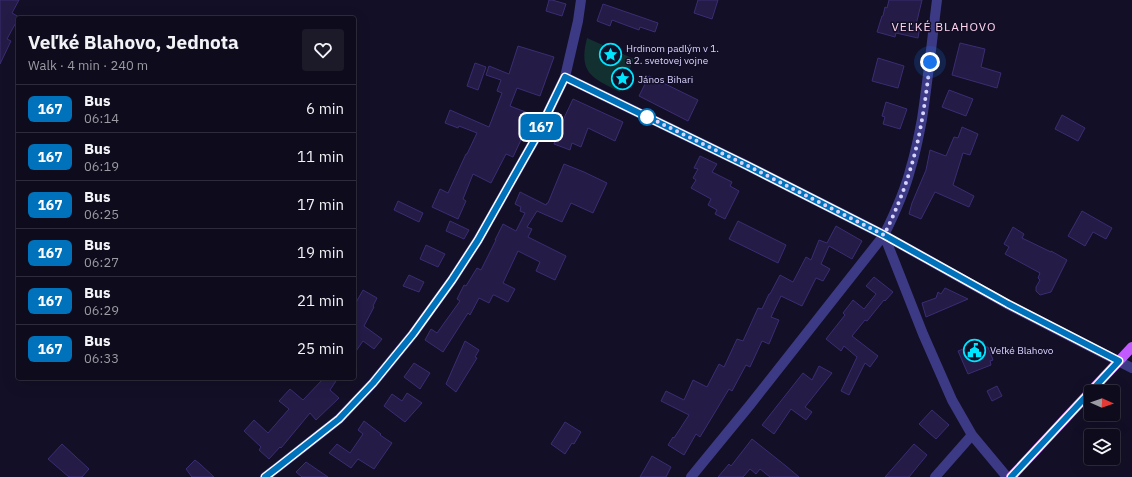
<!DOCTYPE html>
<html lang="en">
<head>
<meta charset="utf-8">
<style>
	:root { --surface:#0e0b1c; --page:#1c1929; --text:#f1f3f6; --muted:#9b9ba3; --line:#2e2b3b }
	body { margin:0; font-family:"IBM Plex Sans",sans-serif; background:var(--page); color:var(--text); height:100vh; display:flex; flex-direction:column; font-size:15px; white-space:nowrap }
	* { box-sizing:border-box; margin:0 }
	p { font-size:13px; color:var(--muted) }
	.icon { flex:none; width:22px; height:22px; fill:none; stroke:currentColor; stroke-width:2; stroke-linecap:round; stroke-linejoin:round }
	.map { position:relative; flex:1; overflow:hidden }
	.details { position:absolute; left:16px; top:16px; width:340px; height:364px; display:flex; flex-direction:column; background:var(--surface); border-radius:4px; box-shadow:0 4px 16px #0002,0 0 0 1px var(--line) }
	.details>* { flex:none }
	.badge { padding:0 8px; border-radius:6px; font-size:14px; line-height:26px }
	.needle { width:26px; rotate:92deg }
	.controls { position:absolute; left:1084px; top:385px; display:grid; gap:8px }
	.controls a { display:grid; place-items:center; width:36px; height:36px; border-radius:4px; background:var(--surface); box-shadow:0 4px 16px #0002,0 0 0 1px var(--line); font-size:20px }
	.you { position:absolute; width:20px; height:20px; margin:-10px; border:3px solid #fff; border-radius:50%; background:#1a73e8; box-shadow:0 0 0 6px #1a73e833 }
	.map>.badge { position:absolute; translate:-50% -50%; box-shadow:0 0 0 2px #fff }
	.round { display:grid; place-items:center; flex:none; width:42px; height:42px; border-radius:4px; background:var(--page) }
	.overview { display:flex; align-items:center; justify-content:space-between; height:68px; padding:0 12px }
	h1 { font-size:19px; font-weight:700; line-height:30px }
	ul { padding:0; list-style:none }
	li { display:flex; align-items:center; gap:12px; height:48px; padding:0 12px; border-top:1px solid var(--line) }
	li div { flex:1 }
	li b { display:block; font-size:15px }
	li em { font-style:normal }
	li .badge { min-width:44px; font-weight:700; text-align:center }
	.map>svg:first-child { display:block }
</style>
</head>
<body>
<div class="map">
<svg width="1132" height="477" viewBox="0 0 1132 477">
	<rect width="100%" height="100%" fill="#130f26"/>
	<!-- green -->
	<path fill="#12302f" d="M587 38 634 59 620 92C592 78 578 73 587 38Z"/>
	<!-- building -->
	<path fill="#241b47" stroke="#3b2d73" d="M0 0H19L12 13 19 17 7 39 11 41 0 64Z
		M549 0H552L566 4 562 16 546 11Z
		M698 0H718L712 19 694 13Z
		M889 0H922L916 25 920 26 918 38 896 33 895 37 877 32 882 16H883L885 7 887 8Z
		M603 4 658 23 655 32 640 27 639 30 612 20 610 26 597 21Z
		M960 43 985 49 981 67 1001 73 997 88 952 75Z
		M518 46 554 57 540 96 517 88 510 106 536 116 531 129 527 127 513 157 506 154 491 183 473 174 463 199 466 201 458 219 432 207 440 189 448 193 466 154H467L477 133 459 126 458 128 445 123 450 110 489 127 502 93 497 91 501 80 486 75 489 66 509 74Z
		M878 58 904 66 898 88 872 81Z
		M475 63 486 67 478 90 467 86Z
		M649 76 698 100 688 121 639 96Z
		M949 90 973 99 966 116 942 107Z
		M573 99 623 122 615 141 588 128 581 147 572 143 570 150 554 144 564 118Z
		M886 102 907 109 900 129 883 124 885 117 882 116Z
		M1062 115 1085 128 1078 141 1055 129Z
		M962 127 978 134 970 155 963 153 953 185 974 196 969 207 935 192 921 219 909 214 912 203 926 170 930 150 946 156 954 137 958 138Z
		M700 156 717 164 712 172 732 182 730 186 739 191 725 219 715 214 717 210 708 205 711 199 691 188 696 180 693 178 698 169 694 168Z
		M564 164 584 172 607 183 593 213 571 203 562 222 537 211 527 227 532 229 528 237 566 256 555 280 536 271 540 262 518 251 503 283 515 289 508 302 494 295H493L489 303 479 298 470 315 468 313 443 352 425 340 431 329 437 333 460 301 457 299 464 285 466 286 477 268 481 270 496 240H495L503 224 516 231 525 213 520 211 521 207 515 204 520 192 546 205 547 203H548Z
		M398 201 423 213 419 222 394 210Z
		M1082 211 1112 228 1106 239 1093 232 1085 246 1068 236Z
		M450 221 469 230 464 239 446 231Z
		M738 221 786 245 778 263 729 239Z
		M836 226 862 241 852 259 829 246 821 264 830 269 823 281 816 278 802 306 781 296 771 317 779 320 769 344 762 341 750 367 746 365 732 391 729 389 700 437 696 434 684 455 668 445 673 437 674 438 689 415 661 401 666 391 684 400 693 380 707 387 719 364 724 367 737 339 743 341 758 308 762 309 769 294H770L780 275 793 282 806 257 811 260 819 240 827 243Z
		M1013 227 1024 234 1022 238 1051 252V251L1067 260 1051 292 1040 295 1036 291V287L1040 280 1038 278 1040 273 1005 254 1009 247 1004 244Z
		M426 245 445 254 438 267 420 259Z
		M409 275 424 282 419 292 403 286Z
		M874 277 893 292 885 301 884 300 867 321 865 320 852 336 878 356 870 367 865 363 849 395 841 391 857 357 844 346 841 351 826 339 845 315 843 313 853 300 864 309 876 294 866 286Z
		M945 288 968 299 926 317 922 303 936 298 938 292 941 294Z
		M363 290 377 298 373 306 374 307 364 326 382 339 374 349 363 341 354 354V306Z
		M465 341 479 350 475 357 477 358 456 392 446 384Z
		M983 341 985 347H988L993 360 990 361 991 365 968 374 958 351Z
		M414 363 430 373 420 389 404 377Z
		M819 366 832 373 805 407 812 412 806 420 791 409 774 434 762 425 803 373 812 380Z
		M324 378H338L330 390 339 398 316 420 310 413 281 448 280 447 269 459 259 450 261 447 244 431 254 420 268 433 289 409 279 401 290 389 303 400Z
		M997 386 1002 396 992 401 987 391Z
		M407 393 422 403 405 422 384 406 392 394 402 401Z
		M932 410 949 425 936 439 919 424Z
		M364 421 381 434 380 435 392 443 374 469 358 459 351 468 329 453 337 444 350 453 363 434 358 430Z
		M565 422 581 432 574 444 572 443 565 454 551 444Z
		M752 439 786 466 799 477H770L760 469 756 474 750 469 743 477H718L729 464 731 466Z
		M62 444 89 469 82 477H69L48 459Z
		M914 444 927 455 909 477H885Z
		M652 456 671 467 666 477H640Z
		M195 460 200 464 214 477H192L186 469Z
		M306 462 328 477H302L296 472Z"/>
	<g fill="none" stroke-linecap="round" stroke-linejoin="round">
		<!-- minor -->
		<path stroke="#3d3a85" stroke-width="10" d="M565 77 746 165 884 235 1007 304 1132 368
			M884 235C895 213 905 191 911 167 916 151 919 135 922 119 928 79 932 40 937 0
			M265 477 278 467 339 419 373 383 413 334 452 280 478 240 534 141 565 77 578 21 581 0
			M691 477 750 405 884 235 923 334 952 400 972 435 1007 477
			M935 477 972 435"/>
		<!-- major -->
		<path stroke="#c25bff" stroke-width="10" d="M1011 477 1132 347"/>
	</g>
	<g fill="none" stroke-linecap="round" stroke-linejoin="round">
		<defs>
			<path id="line" d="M265 477 278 467 339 419 373 383 413 334 452 280 478 240 534 141 565 77 746 165 884 235 1008 304 1119 361 1011 477"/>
		</defs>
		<!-- line casing -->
		<use href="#line" stroke="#fff" stroke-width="9"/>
		<!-- line -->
		<use href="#line" stroke="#0072bc" stroke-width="6"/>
		<!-- walk -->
		<path stroke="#d9d4ff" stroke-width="4" stroke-dasharray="0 7.2" d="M647 117 646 116 746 165 884 235C895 213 904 191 911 167 921 134 926 97 930 62"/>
	</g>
	<!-- icons -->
	<defs>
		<symbol id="sight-ring" viewBox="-11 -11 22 22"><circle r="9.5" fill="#130f26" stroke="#00e5ff" stroke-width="1.5"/><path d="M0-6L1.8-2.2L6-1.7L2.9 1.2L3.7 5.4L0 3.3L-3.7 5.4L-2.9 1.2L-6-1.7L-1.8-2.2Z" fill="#00e5ff"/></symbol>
		<symbol id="civic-ring" viewBox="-11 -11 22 22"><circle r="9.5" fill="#130f26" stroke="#00e5ff" stroke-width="1.5"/><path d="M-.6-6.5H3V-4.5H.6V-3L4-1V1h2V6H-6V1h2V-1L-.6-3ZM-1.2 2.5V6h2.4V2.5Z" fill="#00e5ff"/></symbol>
	</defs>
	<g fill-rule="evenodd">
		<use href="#sight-ring" x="598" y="42" width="25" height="25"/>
		<use href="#sight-ring" x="610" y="66" width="25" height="25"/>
		<use href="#civic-ring" x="962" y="338" width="25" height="25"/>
	</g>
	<!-- markers -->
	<circle fill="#fff" stroke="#0072bc" stroke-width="2" cx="647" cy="117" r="8"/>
	<g text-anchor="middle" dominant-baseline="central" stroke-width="3" stroke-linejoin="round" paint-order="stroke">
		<!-- poi labels -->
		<g font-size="10" fill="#d9d4ff" stroke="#130f26" text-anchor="start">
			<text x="626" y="48">Hrdinom padlým v 1.<tspan x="626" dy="12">a 2. svetovej vojne</tspan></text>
			<text x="638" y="79">János Bihari</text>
			<text x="990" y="350">Veľké Blahovo</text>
		</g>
		<!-- quarter labels -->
		<g font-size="12" letter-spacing="1" fill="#ffd6f0" stroke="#130f26">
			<text x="944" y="26">VEĽKÉ BLAHOVO</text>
		</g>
	</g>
</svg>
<div class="controls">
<a><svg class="needle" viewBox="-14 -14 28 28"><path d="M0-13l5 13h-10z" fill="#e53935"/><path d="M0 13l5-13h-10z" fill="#9b9ba3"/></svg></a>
<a><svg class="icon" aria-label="layers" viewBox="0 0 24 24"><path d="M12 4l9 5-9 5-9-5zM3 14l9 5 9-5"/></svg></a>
</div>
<div class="you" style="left:930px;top:62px"></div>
<b class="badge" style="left:541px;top:127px;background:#0072bc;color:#fff">167</b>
<section class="details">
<div class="overview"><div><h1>Veľké Blahovo, Jednota</h1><p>Walk · 4 min · 240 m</p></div><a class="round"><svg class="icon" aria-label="heart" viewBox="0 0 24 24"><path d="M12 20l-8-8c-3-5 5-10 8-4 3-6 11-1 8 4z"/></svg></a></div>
<ul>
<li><span class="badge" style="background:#0072bc;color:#fff">167</span><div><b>Bus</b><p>06:14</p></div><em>6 min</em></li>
<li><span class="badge" style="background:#0072bc;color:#fff">167</span><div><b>Bus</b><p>06:19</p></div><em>11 min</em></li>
<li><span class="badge" style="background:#0072bc;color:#fff">167</span><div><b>Bus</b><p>06:25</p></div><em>17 min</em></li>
<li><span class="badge" style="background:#0072bc;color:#fff">167</span><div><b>Bus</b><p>06:27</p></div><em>19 min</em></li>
<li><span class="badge" style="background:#0072bc;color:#fff">167</span><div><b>Bus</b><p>06:29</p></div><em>21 min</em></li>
<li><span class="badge" style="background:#0072bc;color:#fff">167</span><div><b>Bus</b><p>06:33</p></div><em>25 min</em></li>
</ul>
</section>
</div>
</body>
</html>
